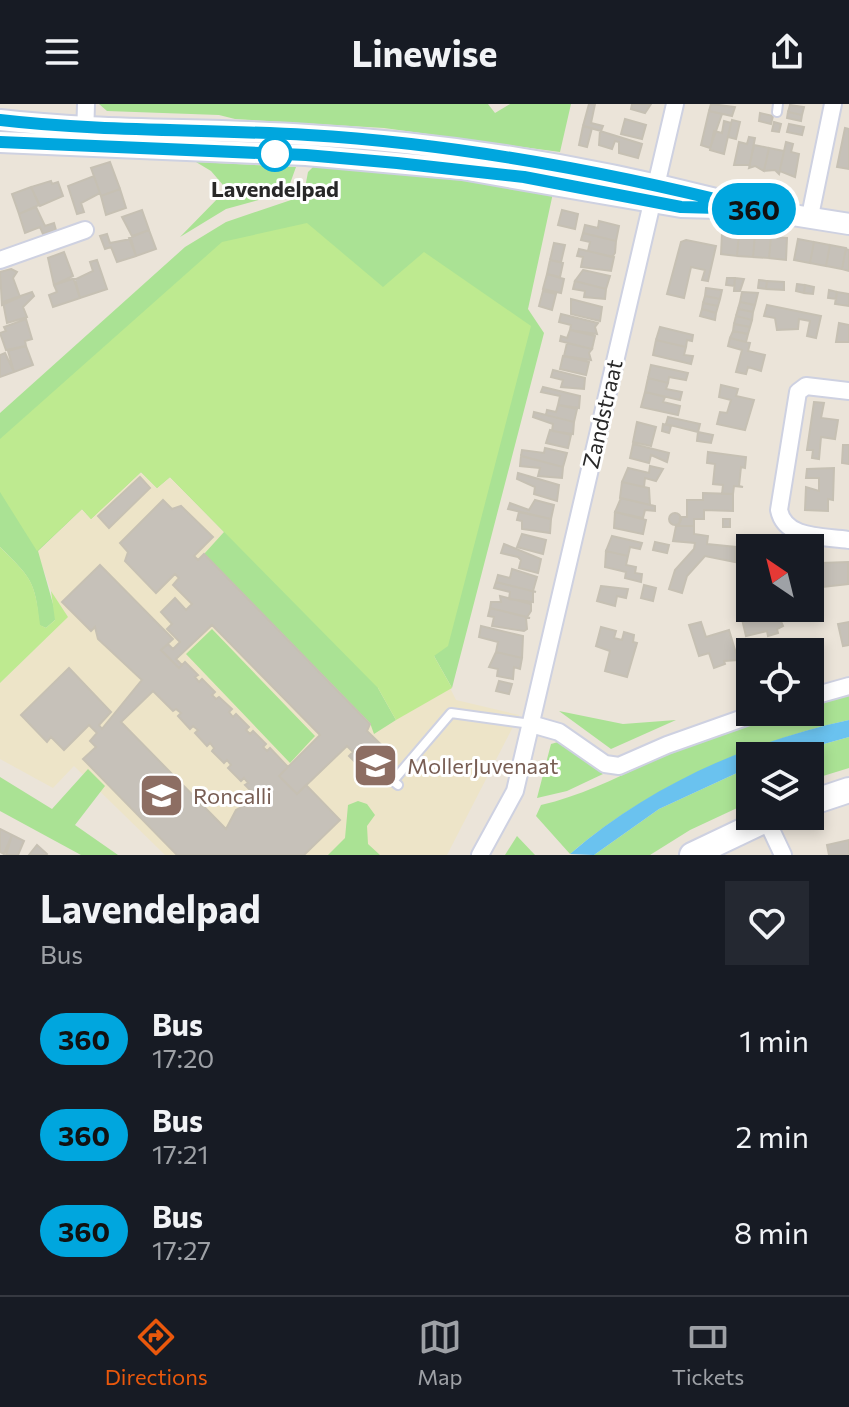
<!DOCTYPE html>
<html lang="en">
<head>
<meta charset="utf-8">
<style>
	:root { --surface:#171b24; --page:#242831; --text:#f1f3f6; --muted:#9ea1a6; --line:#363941; --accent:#ea580c }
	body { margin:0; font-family:Commissioner,sans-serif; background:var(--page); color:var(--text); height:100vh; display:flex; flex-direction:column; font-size:30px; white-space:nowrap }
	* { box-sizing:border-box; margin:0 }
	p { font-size:26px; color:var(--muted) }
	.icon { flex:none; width:44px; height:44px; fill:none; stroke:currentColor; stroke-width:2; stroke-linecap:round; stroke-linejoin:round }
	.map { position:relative; height:751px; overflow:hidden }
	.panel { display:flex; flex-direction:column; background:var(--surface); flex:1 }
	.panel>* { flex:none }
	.badge { padding:0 16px; border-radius:26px; font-size:28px; line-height:52px }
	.needle { width:52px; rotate:325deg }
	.tools { position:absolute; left:736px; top:430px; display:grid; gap:16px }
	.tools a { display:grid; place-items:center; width:88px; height:88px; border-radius:0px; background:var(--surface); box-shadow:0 4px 12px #0003; font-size:40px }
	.map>.badge { position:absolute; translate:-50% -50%; box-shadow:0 0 0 4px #fff }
	.round { display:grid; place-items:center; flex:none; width:84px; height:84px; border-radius:0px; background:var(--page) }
	.summary { display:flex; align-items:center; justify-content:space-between; height:136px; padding:0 40px }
	h1 { font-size:38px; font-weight:700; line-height:60px }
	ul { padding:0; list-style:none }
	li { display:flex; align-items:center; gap:24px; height:96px; padding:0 40px }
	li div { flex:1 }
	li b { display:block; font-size:30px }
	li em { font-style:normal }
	li .badge { min-width:88px; font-weight:700; text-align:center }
	header { display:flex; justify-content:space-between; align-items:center; height:104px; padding:0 40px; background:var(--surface); font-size:36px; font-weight:700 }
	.dock { display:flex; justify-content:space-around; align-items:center; height:112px; border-top:2px solid var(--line); background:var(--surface); font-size:22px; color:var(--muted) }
	.dock a { display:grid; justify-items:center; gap:4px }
	.dock .current { color:var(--accent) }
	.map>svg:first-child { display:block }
</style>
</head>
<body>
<header><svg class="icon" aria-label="menu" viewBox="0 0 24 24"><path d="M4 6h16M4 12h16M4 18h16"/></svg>Linewise<svg class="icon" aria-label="share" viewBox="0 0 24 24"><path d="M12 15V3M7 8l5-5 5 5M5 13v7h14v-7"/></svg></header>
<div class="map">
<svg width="849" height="751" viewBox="0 0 849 751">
	<rect width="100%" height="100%" fill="#ebe4d9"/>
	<!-- education -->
	<path fill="#ede4c8" d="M141 368 170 372 434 552 456 596 519 611 447 751H165L74 662 53 684 0 655V579L67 513 51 487 37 447 82 404 91 414Z"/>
	<!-- green -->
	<path fill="#aae294" d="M99 0H488L495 9 510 0H571L560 48 384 24 235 15 219 11 107 7Z
		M196 58 296 63 287 88 226 105 180 133 223 89V81L211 67Z
		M313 63 459 75 553 89 528 205 544 229 452 584 434 552 378 584 396 616 374 630 370 619 204 450 224 428 170 373 157 384 141 368 91 415 82 405 38 447 55 507V516L46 524 39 521C36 477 30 473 0 443V309L185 143 226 118 294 95 305 84 308 68Z
		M212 525 315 632 290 659 186 550Z
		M849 592V616C753 637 645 685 570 750L536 712 541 701C633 680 712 608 810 608V601Z
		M559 607 623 620 676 616 611 645Z
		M849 633V664L810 676V652H781Z
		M558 638 603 670 567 687 537 694 551 640Z
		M750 663V698L690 726 650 751H594L659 705Z
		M88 665 105 682 75 721 118 751H81L0 707V673L52 705Z
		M358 697 367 700 375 711 367 722 368 740 380 751H328L345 734 348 701Z
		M517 732 535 751H505Z"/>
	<!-- pitch -->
	<path fill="#beea90" d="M307 119 383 183 424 148 531 222 448 542 434 552 452 584 396 616 378 584 170 373 157 384 141 368 91 415 82 405 37 447 0 388V335L222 138Z
		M0 443C31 474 35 476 40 521L46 524 55 516 51 487 68 513 0 579Z"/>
	<!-- water -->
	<path fill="#6ac2ef" d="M849 616V633L781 652H750V663L659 705 594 751 570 750C649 682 747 638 849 616Z"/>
	<!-- building -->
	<path fill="#c6c1b9" stroke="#c6c0b3" stroke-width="2" fill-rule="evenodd" d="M589 0H595L591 19 603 22 601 27 583 22Z
		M632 0H651L645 9 631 5Z
		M711 0 735 3 732 12 709 7Z
		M790 1 804 3 802 11 788 8Z
		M709 7 722 10 710 44 701 41Z
		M788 8 802 11 801 17 787 14Z
		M760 9 773 12 771 20 759 17Z
		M625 15 646 21 642 35 621 30Z
		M732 16 740 18 736 35 728 33Z
		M724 17 731 19 724 50 710 46 714 27 722 29Z
		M774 18 781 20 779 28 772 27Z
		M789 20 804 23 802 31 787 28Z
		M583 22 592 24 587 43 579 41Z
		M845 24 849 25V65L837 63Z
		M600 27 642 40 638 54 619 49V38L615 37 612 45 599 41Z
		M749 33 755 34 749 64 750 61H734L739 38 747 40Z
		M786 38 793 40 791 48 799 50 795 73 780 67 779 70Z
		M754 41 769 44 764 67 755 62 749 64Z
		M769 44 784 47 779 70 775 66 764 67Z
		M110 58 120 85 101 92 91 64Z
		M94 72 100 89 81 99 84 108 77 110 68 82Z
		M51 77 52 80 58 78 63 92 40 102 31 83Z
		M31 83 39 101 19 110 12 90Z
		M120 85 126 104 106 111 101 92Z
		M36 103 45 122 54 119 56 126 43 130 40 123 25 129 19 110Z
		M142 106 149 126 132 132 122 113Z
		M562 106 578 110 575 125 558 121Z
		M599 117 619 122 616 137 583 129 585 121 598 124Z
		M149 126 156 145 136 152 129 134Z
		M583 129 616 137 615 149 612 153 588 147 590 138 581 136Z
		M722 129 739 130 737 152 721 150Z
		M107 130 110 139 131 135 136 152 117 158 111 143 105 145 100 132Z
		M739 130 755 131 753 153 737 152Z
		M755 131 771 133 769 154 753 153Z
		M771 133 787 134 786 156 769 154Z
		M798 135 814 138 810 159 794 156Z
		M686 136 716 142 708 177 702 176 705 166 691 163 684 194 667 190 681 138Z
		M814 138 830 141 826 162 810 159Z
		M554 139 565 141 561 158 550 156Z
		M830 141 846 144 842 165 826 162Z
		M579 145 614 153 611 167 581 163 583 153 577 152Z
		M846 145 849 146V167L842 165Z
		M64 148 73 172 54 181 48 154Z
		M97 156 107 185 80 194 74 176 93 167 90 158Z
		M550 156 563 159 560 173 547 170Z
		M11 165 17 168 13 174 20 193 2 201 0 168Z
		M583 166 610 172 606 185 575 177Z
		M547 170 564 175 561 189 543 185Z
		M727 174H735L734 182 726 181Z
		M735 174 744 175 740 187H734Z
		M72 175H75L80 194 53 203 49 191 57 188 54 181Z
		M759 176 767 177 766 185 758 184Z
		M575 177 606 185 605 195 584 193 585 187 573 185Z
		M767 177 784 178V186L766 185Z
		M797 180 805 181 804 189 796 187Z
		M805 181 814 183 813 190 804 189Z
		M706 184 722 186 720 195 705 192Z
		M829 186 837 188 836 195 828 194Z
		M543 187 556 190 552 206 539 202Z
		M32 188 34 192 23 203 27 213 7 219 3 198Z
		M742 188 758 189 755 201 740 198Z
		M837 188 849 190V202L835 200Z
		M705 192 720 195 718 202 703 199Z
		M571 195 602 203 600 217 571 210Z
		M740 198 755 201 753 208 738 205Z
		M703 199 718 202 716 209 702 205Z
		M767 201 821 212 816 234 807 232 810 217 799 215 798 225 777 226 775 214 764 212Z
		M702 205 716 209 715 216 700 212Z
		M738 205 753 208 752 216 736 212Z
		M561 210 598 219 595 223 597 230 570 226 571 221 559 218Z
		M736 212 752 216 750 223 734 220Z
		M26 215 32 235 25 237 26 242 6 246 0 229 6 227 4 223Z
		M839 219 849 221V238H836Z
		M734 220 750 223 748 230 733 227Z
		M660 223 693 231 692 237 687 236 686 243 656 236Z
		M570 226 595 232 592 245 560 237 561 232 567 234Z
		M733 227 748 230 746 238 730 234Z
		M730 234 750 239 748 247 765 251 761 267 748 263 746 270 736 268 742 246 728 242Z
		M656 236 686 243 684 251 693 252 691 260 653 251Z
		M567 239 592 245 589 249 591 256 564 252Z
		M26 242 33 261 14 268 8 247Z
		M5 249 14 268 0 273V251Z
		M563 252 589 258 586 271 560 265Z
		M651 261 688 269 686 276 669 273 668 279 648 274Z
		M553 266 585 274 584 285 561 283 563 276 551 273Z
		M648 274 668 279 666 285 682 288 680 296 645 288Z
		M721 281 738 285 736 292 754 296 745 326 717 320 720 308 727 309 731 296 719 293Z
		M543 283 580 292 579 304 558 301 560 292 541 288Z
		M645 288 665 293 663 298 680 302 678 311 641 303Z
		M814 298 824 299 821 314 838 316 835 335 821 333 819 355 812 354 813 346H807Z
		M558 301 577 305 574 318 546 311 547 306 556 308Z
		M534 308 574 318 573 330 552 327 553 320 533 313Z
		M668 313 700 320 698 328 666 320Z
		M637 318 656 323 651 342 633 338Z
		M663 320 671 322 669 329 662 327Z
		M550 326 571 331 568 344 546 339Z
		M698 328 713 331 711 339 697 337Z
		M633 340 669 349 667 358 651 351 649 359 630 354Z
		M843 341H849V360L842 359Z
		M545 344 567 349 563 363 521 352 522 346 544 349Z
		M708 348 746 353 745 364 741 363 739 382 743 383 734 382 733 390H722L723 381 713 380 715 360 707 359Z
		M521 352 563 363 562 374 538 372 540 364 520 362Z
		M650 362 663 365 656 377 645 374 644 383 622 378 628 364 649 369Z
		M834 364 833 396 828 395V407L805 406 806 383 819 387V374H806L807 365Z
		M518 369 559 381 557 397 534 390 535 383 517 375Z
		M140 373 150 384 109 424 98 412Z
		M622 378 649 384 650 401 620 394Z
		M703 389 733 390V407L704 406V415H694V422H679L680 413H687V396H703Z
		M621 394 655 402V407L645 406 643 414 615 408Z
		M163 396 172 405 181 402 213 433 194 452 198 456 204 450 370 620 367 627 393 652 391 659 386 658 371 674 349 652 353 648 347 642 297 690 279 672 320 631 212 521 176 555 182 561 179 564 161 546 168 540 173 545 180 538 167 525 172 520 161 508 175 494 186 506 192 500 173 481 179 474 175 470 156 489 125 457 128 448 120 439Z
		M535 396 554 401 551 415 508 405 510 399 529 406Z
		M519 408 551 415 550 429 522 425V417L517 416Z
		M615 408 646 416 643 430 614 424Z
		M669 415a6 6 0 1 1 12 0a6 6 0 1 1-12 0Z
		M723 415H730V423H723Z
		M676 422H694V430L708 432 707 440 736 443 735 458 705 452 687 472 682 489 669 485 675 466 694 445 695 439 673 437Z
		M522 430 546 436 543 450 517 443Z
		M612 432 642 439 640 445 630 443 628 452 606 447Z
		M655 438 669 441 667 449 653 446Z
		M504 440 541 455 538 469 519 464 521 456 518 453 501 449Z
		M606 447 628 452 626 461 636 463 635 469 642 470 641 478 625 474 626 468 605 463Z
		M848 458V480L823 483 821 459Z
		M100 461 173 535 161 546 179 564 185 558 198 571 195 573 199 578 202 575 215 588 212 591 216 595 219 593 232 605 229 608 233 613 236 610 249 623 246 626 250 630 253 627 266 640 263 643 267 647 270 644 288 663 279 672 297 690 306 681 340 716 304 751H177L83 655 96 643 90 637 97 629 89 621 64 646 51 633 47 638 21 611 69 564 111 608 99 621 102 625 142 576 98 535 95 523 91 527 62 498ZM153 587 173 607 176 605 181 609 178 612 190 625 193 622 198 626 195 629 207 642 210 639 214 644 212 647 224 659 227 656 231 661 228 664 241 677 244 674 248 679 245 681 258 694 236 706 226 725 121 618Z
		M512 465 537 473 533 487 536 488 496 478 498 471 510 474Z
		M496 478 536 488 533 487V498L509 495 510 488 494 484Z
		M644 481 656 484 653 497 641 494Z
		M601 482 628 485 626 494 617 492 615 502 597 497Z
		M500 492 531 500V507L527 513 490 504 491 498H501Z
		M490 504 530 514H526L527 525 524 527 492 522 494 513 488 512Z
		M762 504H773L776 515H780L783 522 777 525 778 529 768 532 767 527 746 532 741 511Z
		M701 518 706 533 729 526 738 556 724 557 725 560 714 564 709 549 699 552 689 521Z
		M849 518V541L843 542 838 520Z
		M481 522 523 532 522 554 496 548 498 538 479 533Z
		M601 523 616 527 614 534 622 536 624 528 634 531 633 538 637 539 627 573 605 567 610 547 596 542Z
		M496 548 522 554 520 565 514 563 513 575 497 572 498 565 489 563Z
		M499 577 512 580 509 590 496 587Z
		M0 725 12 731 4 750 0 748Z
		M12 731 24 737 18 751H6Z
		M849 736V751H829L827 741Z
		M37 741 47 750 46 751H29Z"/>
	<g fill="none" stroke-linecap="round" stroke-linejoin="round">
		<defs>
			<path id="service" d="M777 8 778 0
				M398 681 393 677 451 609 531 620"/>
			<path id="minor" d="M85 34 86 0
				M810 112 833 0
				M0 156 85 126
				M849 287 806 282 798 288 779 406C785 436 825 432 849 436
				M810 593 849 582
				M531 620 559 628 605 660 619 662 667 641 760 608
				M766 715 783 751
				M480 751 515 687 675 0"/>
			<path id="tertiary" d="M0 16C102 28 206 24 308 31 447 39 586 62 720 96
				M0 38 306 51 462 65 681 103 755 105 849 120"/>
			<path id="secondary" d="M810 699 849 686
				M692 751 774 712"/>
		</defs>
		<!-- service casing -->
		<use href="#service" stroke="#ced1e1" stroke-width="12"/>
		<!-- minor casing -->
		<use href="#minor" stroke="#ced1e1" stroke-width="20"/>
		<!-- tertiary casing -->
		<use href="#tertiary" stroke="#ced1e1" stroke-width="24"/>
		<!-- secondary casing -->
		<use href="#secondary" stroke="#ced1e1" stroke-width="28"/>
		<!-- service -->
		<use href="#service" stroke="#fff" stroke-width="8"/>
		<!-- minor -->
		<use href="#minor" stroke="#fff" stroke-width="16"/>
		<!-- tertiary -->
		<use href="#tertiary" stroke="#fff" stroke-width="20"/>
		<!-- secondary -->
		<use href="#secondary" stroke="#fff" stroke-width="24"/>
	</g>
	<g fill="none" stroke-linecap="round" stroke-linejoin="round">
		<defs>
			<path id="line" d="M0 16C102 28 205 25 308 31 459 40 609 68 755 105L681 103 524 73 397 59 306 51 0 38"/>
		</defs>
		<!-- line casing -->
		<use href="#line" stroke="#fff" stroke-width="18"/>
		<!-- line -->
		<use href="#line" stroke="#00a6de" stroke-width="12"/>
	</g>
	<!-- icons -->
	<defs>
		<symbol id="school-square" viewBox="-11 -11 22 22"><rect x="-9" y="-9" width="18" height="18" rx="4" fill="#8d6e63" stroke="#fff"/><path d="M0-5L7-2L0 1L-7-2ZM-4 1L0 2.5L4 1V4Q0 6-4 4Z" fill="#fff"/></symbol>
	</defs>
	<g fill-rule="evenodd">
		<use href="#school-square" x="350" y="636" width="51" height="51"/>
		<use href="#school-square" x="136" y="666" width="51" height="51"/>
	</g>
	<!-- markers -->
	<circle fill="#fff" stroke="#00a6de" stroke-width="4" cx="275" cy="50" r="16"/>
	<g text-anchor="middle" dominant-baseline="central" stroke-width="6" stroke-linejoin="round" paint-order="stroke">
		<!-- stop labels -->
		<g font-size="22" font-weight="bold" fill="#282828" stroke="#fff">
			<text x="275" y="84">Lavendelpad</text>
		</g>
		<!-- street labels -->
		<g font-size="22" fill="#282828" stroke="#fff">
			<text transform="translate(602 310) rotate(-77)">Zandstraat</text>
		</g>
		<!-- education labels -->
		<g font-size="22" fill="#785e54" stroke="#fff" text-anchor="start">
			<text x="407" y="661">MollerJuvenaat</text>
			<text x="193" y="691">Roncalli</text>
		</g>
	</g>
</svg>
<div class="tools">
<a><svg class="needle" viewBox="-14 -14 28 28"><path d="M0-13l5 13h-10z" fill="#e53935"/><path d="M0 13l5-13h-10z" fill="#9ea1a6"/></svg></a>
<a><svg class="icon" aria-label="locate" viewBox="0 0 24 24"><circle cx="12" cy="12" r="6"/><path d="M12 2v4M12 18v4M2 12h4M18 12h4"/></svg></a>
<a><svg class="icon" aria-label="layers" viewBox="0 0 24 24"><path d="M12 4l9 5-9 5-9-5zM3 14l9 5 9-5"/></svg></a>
</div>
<b class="badge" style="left:754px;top:105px;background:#00a6de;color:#111">360</b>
</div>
<section class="panel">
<div class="summary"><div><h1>Lavendelpad</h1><p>Bus</p></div><a class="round"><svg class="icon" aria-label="heart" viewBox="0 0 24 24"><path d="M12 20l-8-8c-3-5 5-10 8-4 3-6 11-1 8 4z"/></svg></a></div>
<ul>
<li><span class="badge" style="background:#00a6de;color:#111">360</span><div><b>Bus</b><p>17:20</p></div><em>1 min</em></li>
<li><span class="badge" style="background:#00a6de;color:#111">360</span><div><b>Bus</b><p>17:21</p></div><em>2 min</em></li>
<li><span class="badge" style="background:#00a6de;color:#111">360</span><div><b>Bus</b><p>17:27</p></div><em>8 min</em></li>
</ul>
</section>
<nav class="dock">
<a class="current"><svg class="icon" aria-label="directions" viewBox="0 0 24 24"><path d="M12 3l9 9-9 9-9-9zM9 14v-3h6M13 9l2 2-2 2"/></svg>Directions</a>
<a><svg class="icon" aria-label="map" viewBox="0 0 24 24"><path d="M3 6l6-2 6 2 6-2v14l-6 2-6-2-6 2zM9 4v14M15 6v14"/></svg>Map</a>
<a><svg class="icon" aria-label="tickets" viewBox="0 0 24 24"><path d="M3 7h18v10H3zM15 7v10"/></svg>Tickets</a>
</nav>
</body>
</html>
